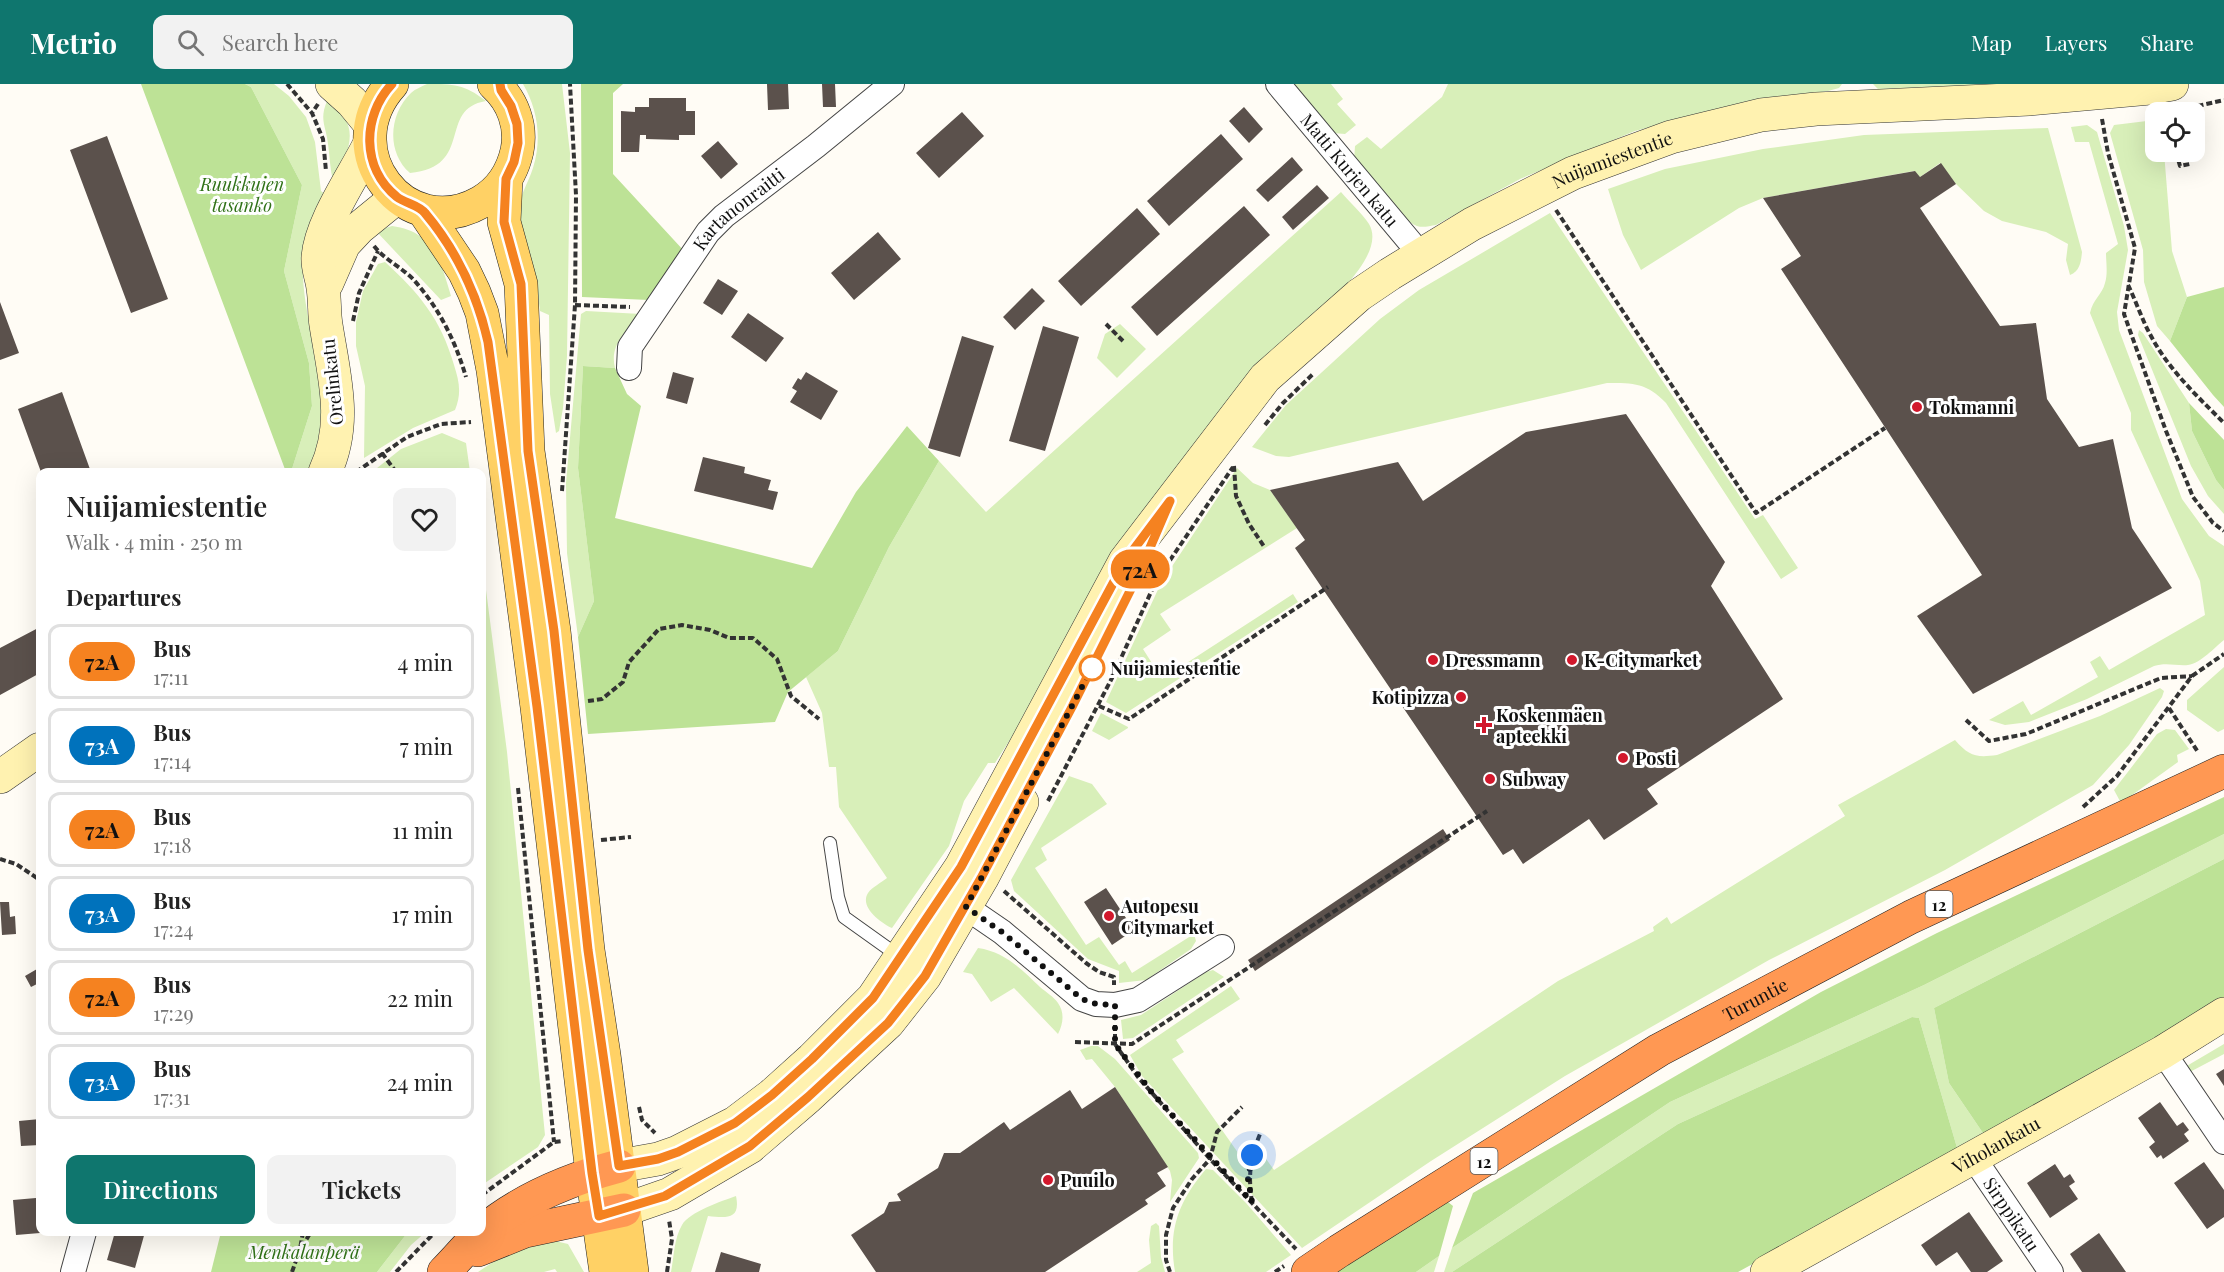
<!DOCTYPE html>
<html lang="en">
<head>
<meta charset="utf-8">
<style>
	:root { --surface:#fff; --page:#f2f2f2; --text:#222; --muted:#767676; --line:#e0e0e0; --accent:#0f766e }
	body { margin:0; font-family:"Playfair Display",serif; background:var(--page); color:var(--text); height:100vh; display:flex; flex-direction:column; font-size:22px; white-space:nowrap }
	* { box-sizing:border-box; margin:0 }
	p { font-size:20px; color:var(--muted) }
	.icon { flex:none; width:33px; height:33px; fill:none; stroke:currentColor; stroke-width:2; stroke-linecap:round; stroke-linejoin:round }
	.map { position:relative; flex:1; overflow:hidden }
	.drawer { position:absolute; left:36px; top:384px; width:450px; height:768px; display:flex; flex-direction:column; background:var(--surface); border-radius:12px; box-shadow:0 6px 24px #0002 }
	.drawer>* { flex:none }
	.badge { padding:0 12px; border-radius:20px; font-size:21px; line-height:39px }
	.buttons { position:absolute; left:2145px; top:18px; display:grid; gap:12px }
	.buttons a { display:grid; place-items:center; width:60px; height:60px; border-radius:12px; background:var(--surface); box-shadow:0 6px 24px #0002; font-size:30px }
	.you { position:absolute; width:30px; height:30px; margin:-15px; border:4px solid #fff; border-radius:50%; background:#1a73e8; box-shadow:0 0 0 9px #1a73e833 }
	.map>.badge { position:absolute; translate:-50% -50%; box-shadow:0 0 0 3px #fff }
	h2 { padding:0 30px; font-size:22px; line-height:54px }
	.round { display:grid; place-items:center; flex:none; width:63px; height:63px; border-radius:12px; background:var(--page) }
	.head { display:flex; align-items:center; justify-content:space-between; height:102px; padding:0 30px }
	h1 { font-size:28px; font-weight:600; line-height:45px }
	.primary-button { display:flex; gap:12px; margin-top:auto; padding:12px 30px }
	.primary-button a { flex:1; height:69px; border-radius:12px; background:var(--accent); color:#fff; font-size:24px; font-weight:600; line-height:69px; text-align:center }
	.primary-button a+a { background:var(--page); color:var(--text) }
	ul { padding:0; list-style:none }
	li { display:flex; align-items:center; gap:18px; height:75px; margin:0 12px 9px; padding:0 18px; border:3px solid var(--line); border-radius:12px }
	li div { flex:1 }
	li b { display:block; font-size:22px }
	li em { font-style:normal }
	li .badge { min-width:66px; font-weight:700; text-align:center }
	header { display:flex; align-items:center; gap:36px; box-sizing:border-box; height:84px; padding:0 30px; background:var(--accent); color:#fff }
	header strong { font-size:28px }
	nav { display:flex; gap:33px; margin-inline-start:auto; font-size:21px }
	.search { width:420px; height:54px; background:var(--page); display:flex; align-items:center; gap:15px; box-sizing:border-box; padding:0 21px; border-radius:12px; color:var(--muted); font-size:22px }
	.map>svg:first-child { display:block }
</style>
</head>
<body>
<header>
<strong>Metrio</strong>
<div class="search"><svg class="icon" aria-label="search" viewBox="0 0 24 24"><circle cx="10" cy="10" r="6"/><path d="M15 15l6 6"/></svg>Search here</div>
<nav><a>Map</a><a>Layers</a><a>Share</a></nav>
</header>
<div class="map">
<svg width="2224" height="1188" viewBox="0 0 2224 1188">
	<rect width="100%" height="100%" fill="#fffcf5"/>
	<!-- green -->
	<path fill="#d8efb9" d="M245 0H274L289 12 306 33 315 58 321 107 325 110C315 137 302 165 303 194 306 251 335 312 316 368 315 372 314 378 312 382 307 388 298 388 291 388L312 322 309 279 284 187 302 101 251 3Z
		M427 0C454 0 464 0 486 17 437 25 475 83 410 89 386 68 389 30 411 9 415 5 421 3 427 0Z
		M523 0H562L570 69 567 272 563 324 559 347 556 349 550 310 549 231 540 227C538 213 537 199 534 186 529 166 519 148 519 128 519 111 528 100 533 84 542 55 538 26 523 0Z
		M1292 0H1331L1343 15 1337 20 1356 41 1345 50 1333 49Z
		M1448 0H1842L1839 4 1828 7 1730 22 1635 47 1520 95 1436 141C1429 142 1423 144 1417 142 1398 134 1369 94 1354 77L1355 62 1367 53 1381 65 1442 13Z
		M1873 0H2011L2007 3 1878 5Z
		M327 17C364 41 348 67 334 100 330 87 330 74 328 60 326 42 319 36 327 17Z
		M2155 36 2156 68H2164L2172 167 2187 213 2170 257 2157 242 2144 198 2143 166 2110 49 2114 41Z
		M2087 41 2097 48 2124 142 2128 166 2117 228 2119 246 2182 415 2209 452 2224 462V556C2214 564 2201 579 2188 581 2176 582 2166 578 2154 582L2087 615 2029 638 2005 641 1989 636 2023 617 2031 631 2098 593 2090 578 2100 572 2109 586 2205 531 2200 497 2131 346V329L2090 229C2093 215 2102 211 2105 199 2108 190 2106 178 2106 169L2118 160 2089 58H2075L2071 43Z
		M2048 44 2082 168C2081 178 2080 187 2070 191L2066 176 2068 160 2046 148 2002 137 1984 127 1956 100 1940 79 1920 93 1914 87 1763 114 1739 124 1641 186 1623 151 1608 105 1665 85 1763 65 1864 51Z
		M1341 108C1350 119 1362 129 1369 140 1385 167 1340 207 1324 226L1049 595 995 679H988L964 717 949 762 892 844C881 839 859 823 868 809 872 803 881 799 887 794L839 723 836 683H829L822 629 806 593 838 567 889 463 939 377 986 428Z
		M1550 129 1755 435 1763 431 1798 484 1781 495 1666 319C1647 299 1634 299 1607 299L1289 373 1276 372 1252 363 1286 321 1380 235 1419 206Z
		M392 142C433 147 441 178 451 212L441 216 376 147Z
		M385 178C419 209 441 235 454 281 459 297 462 309 455 326L413 344 364 374 365 302 356 262V238L363 207 378 180Z
		M586 227 641 230C627 246 609 261 615 284L583 282 578 384 594 517 578 553 567 469 566 399 581 230Z
		M1120 240 1146 265 1117 294 1097 274 1105 250Z
		M2139 246 2143 249 2189 319 2192 347 2216 396 2224 406V430L2208 412 2191 382 2138 251Z
		M442 349 466 359 470 388H372L401 365Z
		M1237 384 1253 399 1270 406 1297 444 1160 530 1171 546 1143 565 1162 595 1293 510 1298 518 1126 629 1106 618 1161 499Z
		M482 475 507 668 545 1051 538 1063 482 1101Z
		M2224 583V645L2218 648 2187 626V616Z
		M2160 604 2164 607 2162 613 2129 661 2093 701 1945 786 1769 876 1565 992 1431 1077 1302 1164 1142 992 1130 971 1231 902 1240 915 1176 956 1184 968 1172 975 1241 1073 1257 1062 1274 1086 1558 897 1654 847 1653 843 1667 833 1671 840 1845 732 1838 721 1955 656C1969 672 1976 674 1997 671L2100 632Z
		M1101 629 1128 643V644L1109 656 1092 647Z
		M2166 645 2175 646 2189 665 2177 671 2178 678 2121 719 2114 706 2157 650Z
		M1069 692 1092 700 1107 720 1041 764 1047 776 1035 784 1086 861 1099 853 1119 881 1125 877 1132 889 1194 850 1196 857 1191 865 1146 896 1119 899V887L1088 875 1014 807 1011 796Z
		M2224 750V775L1934 924 1949 999 1985 1052 1958 1067 1919 934 1912 933 1678 1040 1452 1188H1444L1452 1164 1670 1018 1924 901Z
		M978 864C1005 868 1021 885 1040 903 1046 908 1054 913 1058 919 1065 929 1063 940 1058 950L1014 904 991 918 972 890 963 888Z
		M1213 886 1224 893 1133 954 1123 955 1121 936 1141 931 1206 888Z
		M2224 960V970L2188 989 2185 983Z
		M1091 962H1098L1115 975 1198 1069 1199 1074 1170 1118 1172 1096 1170 1087 1115 1003 1092 975 1086 976 1080 966Z
		M1206 1085 1213 1086 1246 1119 1291 1171 1266 1188H1175C1168 1146 1178 1118 1206 1085Z
		M736 1112C741 1136 726 1134 708 1132L691 1188H671C674 1173 674 1154 682 1141 689 1128 722 1117 736 1112Z
		M1156 1139 1159 1142 1161 1173 1165 1188H1137L1151 1179 1149 1156 1151 1142Z
		M408 1148H426L411 1161 390 1188H377Z
		M551 1156 568 1160 584 1188H557L555 1185 544 1188H478L508 1168Z
		M1439 1172 1434 1188H1416Z"/>
	<!-- forest -->
	<path fill="#bde296" d="M141 0H245L251 3 302 101 284 187 309 279 312 322 291 388H286Z
		M581 0H623L613 9V90L685 168 649 216 582 213Z
		M2224 203V323L2213 311 2170 257 2187 213Z
		M583 282 615 284 627 310 641 322 615 434 812 484 856 408 907 342 939 377 889 463 838 567 788 608 775 638 588 650 578 553 594 517 578 384Z
		M2189 319 2224 356V406L2216 396 2192 347Z
		M2224 713V750L1924 901 1670 1018 1452 1164 1473 1109 1821 908 1937 849Z
		M2224 775V914L1985 1052 1949 999 1934 924Z
		M1912 933 1919 934 1958 1067 1738 1188H1452L1678 1040Z
		M1442 1118H1448L1453 1122 1439 1172 1416 1188H1336Z
		M221 1148H408L377 1188H211Z"/>
	<!-- building -->
	<path fill="#5b514c" d="M767 0H788L789 25 768 26Z
		M822 0H835L836 23H823Z
		M649 14H686V27H695V51H679V56L646 55V51H640L639 68H621V27L635 28V23H649Z
		M1244 23 1263 45 1249 59 1229 37Z
		M962 28 984 52 939 94 916 69Z
		M1221 50 1243 75 1169 142 1147 117Z
		M107 52 168 215 131 229 70 66Z
		M718 57 738 80 721 95 701 72Z
		M1292 73 1303 86 1268 118 1256 106Z
		M1941 79 1956 100 1920 124 2000 242 2036 239 2047 315 2079 363 2113 355 2132 444 2172 504 1973 610 1917 532 1982 491 1781 185 1801 172 1763 114 1915 87 1920 93Z
		M1317 101 1329 114 1293 146 1282 133Z
		M1244 122 1270 151 1157 252 1131 223Z
		M1137 124 1160 150 1081 222 1058 197Z
		M878 148 901 175 854 216 831 189Z
		M718 195 738 207 722 231 703 219Z
		M1032 204 1045 217 1015 246 1003 233Z
		M0 218 19 269 0 276Z
		M748 229 784 254 766 278 731 253Z
		M1043 242 1079 253 1045 367 1009 357Z
		M962 252 994 262 960 373 928 364Z
		M673 288 694 294 687 320 666 314Z
		M806 288 838 307 821 336 790 318 797 307 792 304 798 294 801 296Z
		M62 308 91 388H41L18 325Z
		M1626 330 1725 478 1711 502 1783 615 1647 705 1658 720 1604 756 1589 735 1523 780 1513 765 1503 771 1295 464 1305 456 1270 406 1398 378 1423 417 1526 348Z
		M703 373 745 383 744 389 771 396 768 406 778 408 773 426 694 407Z
		M40 543V589L0 611V564Z
		M1443 745 1450 756 1255 887 1248 876Z
		M1106 804 1134 846 1112 861 1084 818Z
		M0 818H9L10 833 15 832 16 850 2 851Z
		M37 885 40 890V903L39 899 31 903 25 892Z
		M2224 985V1002L2216 990Z
		M1115 1003 1168 1083 1157 1089 1166 1102 1145 1116 1148 1120 1045 1188H876L851 1151 884 1129 889 1118 901 1117 897 1110 938 1084 944 1069H960L1004 1038 1010 1046 1070 1006 1082 1025Z
		M2160 1018 2177 1042 2183 1038 2189 1046 2184 1050 2189 1057 2163 1075 2161 1071 2157 1074 2149 1063 2155 1058 2138 1034Z
		M40 1035V1061L21 1062 19 1037Z
		M2204 1078 2224 1106V1133L2207 1145 2174 1099Z
		M2055 1080 2064 1094 2070 1090 2075 1098 2069 1102 2078 1115 2050 1134 2027 1099Z
		M36 1114 37 1122H40V1149L16 1151 13 1116Z
		M1969 1128 2003 1177 1987 1188H1971L1957 1168 1936 1182 1921 1161Z
		M115 1148H145L135 1184 107 1176Z
		M2099 1149 2126 1188H2082L2070 1170Z
		M721 1168 761 1180 759 1188H715Z"/>
	<g fill="none" stroke-linecap="round" stroke-linejoin="round">
		<defs>
			<path id="lane" d="M830 759 838 813 844 833 900 873"/>
			<g id="street">
				<path id="s1" d="M1278 0 1421 171"/>
				<path id="s2" d="M629 284 630 263 708 148 724 132 816 62 892 0"/>
				<path d="M951 813 1002 848 1082 915 1096 920 1115 921 1138 916 1222 863"/>
				<path d="M2163 968 2224 1058"/>
				<path id="s3" d="M1973 1073 2051 1188"/>
				<path d="M73 1188 84 1148"/>
			</g>
			<g id="secondary">
				<path d="M332 0 352 18 370 40"/>
				<path d="M327 199 344 160 359 144 397 113"/>
				<path d="M325 388C348 339 334 292 326 241 324 229 325 216 323 204 322 194 317 183 318 173 321 138 353 93 369 61"/>
				<path d="M0 693 40 665"/>
				<path id="s4" d="M619 1082 658 1075 678 1068 735 1039 772 1011 812 975 873 914 961 783 1125 477 1265 294 1359 211 1390 190 1472 140 1573 89 1671 53 1761 31 1816 25 2029 15 2150 4 2172 0"/>
				<path d="M624 1126 670 1110 750 1063 808 1013 888 939 925 892 982 794 1022 718"/>
				<path id="s5" d="M1767 1188 2163 968 2224 930"/>
			</g>
			<path id="primary" d="M392 0C332 66 405 161 481 118 500 107 512 89 517 67 522 42 513 17 494 0
				M506 95 504 138 521 200 528 367 554 547 588 866 604 971 632 1188
				M423 126 464 187 474 208 482 229 493 286 537 623 592 1089 606 1188"/>
			<g id="highway">
				<path d="M478 1166 525 1147 624 1126"/>
				<path d="M444 1188C457 1175 469 1160 482 1148 521 1115 570 1095 619 1082"/>
				<path id="s6" d="M1308 1188 1339 1167 1659 966 1911 833 2224 687"/>
			</g>
		</defs>
		<!-- lane casing -->
		<use href="#lane" stroke="#444" stroke-width="14"/>
		<!-- street casing -->
		<use href="#street" stroke="#444" stroke-width="26"/>
		<!-- secondary casing -->
		<use href="#secondary" stroke="#333" stroke-width="34"/>
		<!-- primary casing -->
		<use href="#primary" stroke="#222" stroke-width="34"/>
		<!-- highway casing -->
		<use href="#highway" stroke="#222" stroke-width="34"/>
		<!-- path -->
		<path stroke="#333" stroke-width="4" stroke-dasharray="6 3" stroke-linecap="butt" d="M287 0 312 29
			M318 20 312 29 323 55 326 87
			M2180 26 2224 16
			M2102 35 2108 69 2135 164 2124 230 2166 347 2193 413 2213 439 2224 447
			M2176 68 2180 82 2190 80
			M1556 126 1756 429 1885 344
			M374 162C385 176 401 183 413 195 439 224 455 256 466 293
			M2128 201C2136 217 2142 236 2151 252 2169 286 2197 312 2224 339
			M575 221 630 223
			M353 237 359 209 378 167
			M1106 240 1124 258
			M1265 341 1283 319 1313 290
			M382 369 396 388
			M1234 382 1236 412 1249 440 1265 464
			M356 388 407 353 441 340 471 338
			M562 407 575 221 576 111 570 0
			M588 617 602 615 623 598 629 578 659 545 682 541 710 546 729 554H753L777 575 791 612 819 635
			M1099 622 1129 635 1328 503
			M2169 624 2198 668
			M1966 636 1989 657 2026 650 2161 594 2192 592
			M518 704 554 1058
			M1048 717 1112 594 1156 497 1233 383
			M2083 723 2117 692 2192 592 2224 570
			M601 756 631 753
			M0 775 16 780 40 796
			M1004 807 1086 879 1099 888 1114 893V901
			M1115 941V960L1138 993 1210 1075 1296 1165
			M1075 958 1132 960 1487 727
			M639 1023 642 1036 655 1049
			M482 1111 554 1058 563 1057
			M1252 1118C1248 1091 1250 1075 1260 1050
			M302 1163 309 1151 315 1148
			M292 1188 300 1165 303 1148
			M396 1188 435 1148
			M667 1188 672 1155 669 1136
			M1170 1188 1166 1176V1151L1173 1124 1192 1095 1210 1075 1217 1048 1242 1023
			M1275 1188 1284 1182"/>
		<!-- lane -->
		<use href="#lane" stroke="#fff" stroke-width="12"/>
		<!-- street -->
		<use href="#street" stroke="#fff" stroke-width="24"/>
		<!-- secondary -->
		<use href="#secondary" stroke="#fff2b0" stroke-width="33"/>
		<!-- primary -->
		<use href="#primary" stroke="#ffd165" stroke-width="33"/>
		<!-- highway -->
		<use href="#highway" stroke="#ff9853" stroke-width="33"/>
	</g>
	<g fill="none" stroke-linecap="round" stroke-linejoin="round">
		<defs>
			<path id="line" d="M392 0C362 32 361 84 397 113 405 119 419 121 425 129 457 167 477 210 488 258L537 623 592 1089 599 1132 665 1112 750 1062 808 1013 888 939 925 892 981 794 1072 623 1140 487 1170 417 1125 477 961 783 873 914 812 975 772 1011 735 1039 678 1068 658 1075 619 1082 588 866 554 547 528 367 521 200 504 138 506 95 514 78 518 59 517 40 511 22 501 6 500 0"/>
		</defs>
		<!-- line casing -->
		<use href="#line" stroke="#fff" stroke-width="14"/>
		<!-- line -->
		<use href="#line" stroke="#f58220" stroke-width="9"/>
		<!-- walk -->
		<path stroke="#111" stroke-width="6" stroke-dasharray="0 10.8" d="M1092 584 966 823 1002 848 1082 915 1096 920 1115 921V960L1127 976 1153 1010 1252 1118 1248 1095 1252 1071"/>
	</g>
	<!-- markers -->
	<g fill="#d2182c" stroke="#fff" stroke-width="2">
		<circle cx="1917" cy="323" r="6"/>
		<circle cx="1433" cy="576" r="6"/>
		<circle cx="1572" cy="576" r="6"/>
		<circle cx="1461" cy="613" r="6"/>
		<path d="M1481 632h6v6h6v6h-6v6h-6v-6h-6v-6h6z"/>
		<circle cx="1623" cy="674" r="6"/>
		<circle cx="1490" cy="695" r="6"/>
		<circle cx="1109" cy="832" r="6"/>
		<circle cx="1048" cy="1096" r="6"/>
	</g>
	<circle fill="#fff" stroke="#f58220" stroke-width="3" cx="1092" cy="584" r="12"/>
	<g text-anchor="middle" dominant-baseline="central" stroke-width="6" stroke-linejoin="round" paint-order="stroke">
		<!-- shield labels -->
		<g fill="#fff" stroke="#585858" stroke-width="1.5">
			<rect x="1925.5" y="807" width="27" height="26" rx="4.5"/>
			<rect x="1470.5" y="1064" width="27" height="26" rx="4.5"/>
		</g>
		<g font-size="16" font-weight="bold" fill="#111">
			<text x="1939" y="820">12</text>
			<text x="1484" y="1077">12</text>
		</g>
		<!-- street labels -->
		<g font-size="18" fill="#111" stroke="#fff">
			<text stroke="none"><textPath href="#s4" startOffset="1460">Nuijamiestentie</textPath></text>
			<text stroke="none"><textPath href="#s1" startOffset="112">Matti Kurjen katu</textPath></text>
			<text stroke="none"><textPath href="#s2" startOffset="198">Kartanonraitti</textPath></text>
			<text transform="translate(332 298) rotate(-96)">Orelinkatu</text>
			<text stroke="none"><textPath href="#s6" startOffset="524">Turuntie</textPath></text>
			<text stroke="none"><textPath href="#s5" startOffset="262">Viholankatu</textPath></text>
			<text stroke="none"><textPath href="#s3" startOffset="69">Sirppikatu</textPath></text>
		</g>
		<!-- park labels -->
		<g font-size="18" font-style="italic" fill="#307218" stroke="#fff">
			<text x="242" y="100">Ruukkujen<tspan x="242" dy="21">tasanko</tspan></text>
			<text x="304" y="1168">Menkalanperä</text>
		</g>
		<!-- poi labels -->
		<g font-size="18" font-weight="bold" fill="#111" stroke="#fff" text-anchor="start">
			<text x="1929" y="323">Tokmanni</text>
			<text x="1445" y="576">Dressmann</text>
			<text x="1584" y="576">K-Citymarket</text>
			<text x="1449" y="613" text-anchor="end">Kotipizza</text>
			<text x="1496" y="631">Koskenmäen<tspan x="1496" dy="21">apteekki</tspan></text>
			<text x="1635" y="674">Posti</text>
			<text x="1502" y="695">Subway</text>
			<text x="1121" y="822">Autopesu<tspan x="1121" dy="21">Citymarket</tspan></text>
			<text x="1060" y="1096">Puuilo</text>
		</g>
		<!-- stop labels -->
		<g font-size="18" font-weight="bold" fill="#111" stroke="#fff" text-anchor="start">
			<text x="1110" y="584">Nuijamiestentie</text>
		</g>
	</g>
</svg>
<div class="buttons">
<a><svg class="icon" aria-label="locate" viewBox="0 0 24 24"><circle cx="12" cy="12" r="6"/><path d="M12 2v4M12 18v4M2 12h4M18 12h4"/></svg></a>
</div>
<div class="you" style="left:1252px;top:1071px"></div>
<b class="badge" style="left:1140px;top:485px;background:#f58220;color:#111">72A</b>
<section class="drawer">
<div class="head"><div><h1>Nuijamiestentie</h1><p>Walk · 4 min · 250 m</p></div><a class="round"><svg class="icon" aria-label="heart" viewBox="0 0 24 24"><path d="M12 20l-8-8c-3-5 5-10 8-4 3-6 11-1 8 4z"/></svg></a></div>
<h2>Departures</h2>
<ul>
<li><span class="badge" style="background:#f58220;color:#111">72A</span><div><b>Bus</b><p>17:11</p></div><em>4 min</em></li>
<li><span class="badge" style="background:#0072bc;color:#fff">73A</span><div><b>Bus</b><p>17:14</p></div><em>7 min</em></li>
<li><span class="badge" style="background:#f58220;color:#111">72A</span><div><b>Bus</b><p>17:18</p></div><em>11 min</em></li>
<li><span class="badge" style="background:#0072bc;color:#fff">73A</span><div><b>Bus</b><p>17:24</p></div><em>17 min</em></li>
<li><span class="badge" style="background:#f58220;color:#111">72A</span><div><b>Bus</b><p>17:29</p></div><em>22 min</em></li>
<li><span class="badge" style="background:#0072bc;color:#fff">73A</span><div><b>Bus</b><p>17:31</p></div><em>24 min</em></li>
</ul>
<div class="primary-button"><a>Directions</a><a>Tickets</a></div>
</section>
</div>
</body>
</html>
